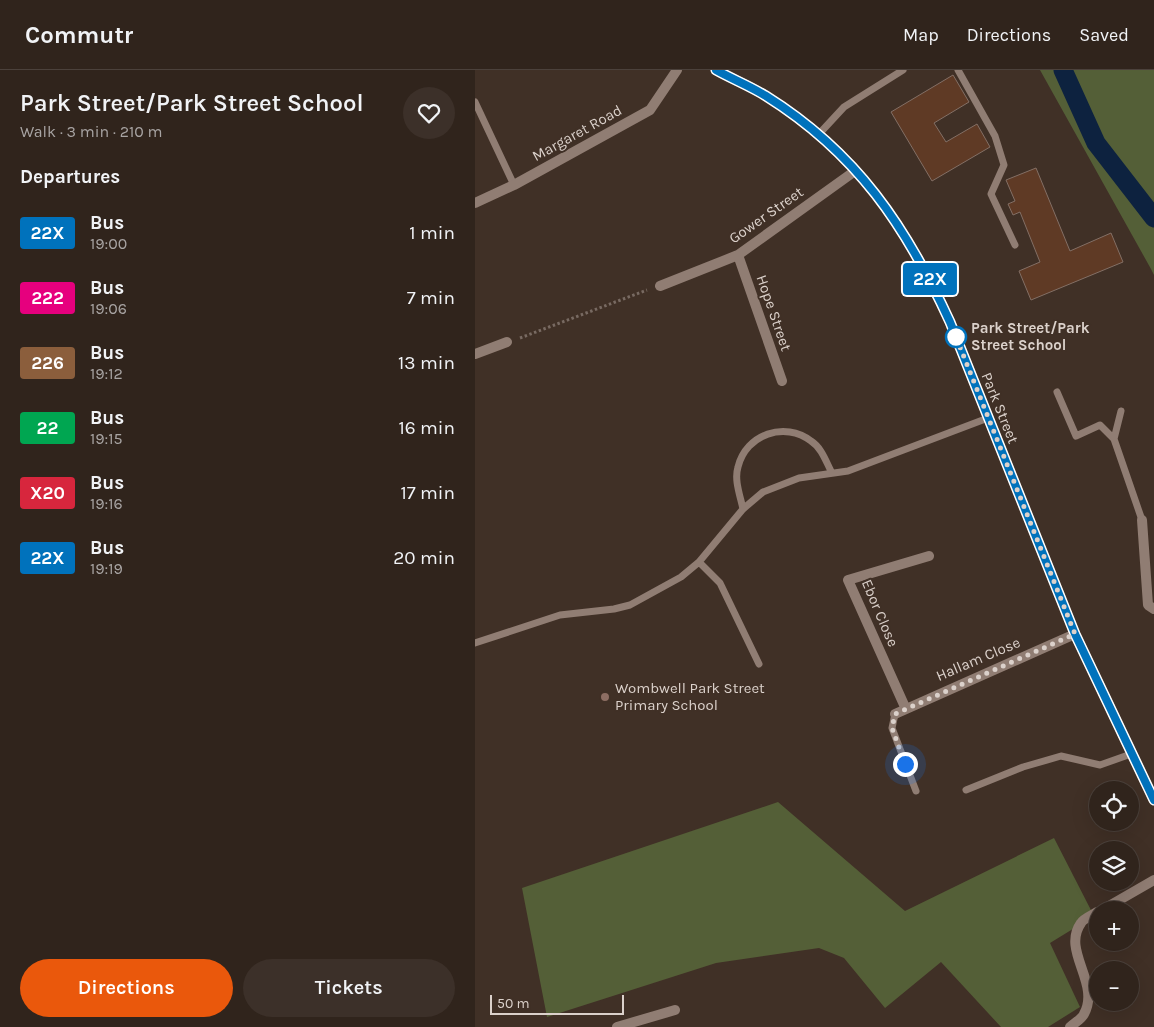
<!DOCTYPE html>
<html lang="en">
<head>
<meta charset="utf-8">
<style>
	:root { --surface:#30241c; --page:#3c3029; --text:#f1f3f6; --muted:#a8a4a3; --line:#4b413b; --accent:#ea580c }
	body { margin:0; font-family:Karla,sans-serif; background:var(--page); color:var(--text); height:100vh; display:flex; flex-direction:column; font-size:19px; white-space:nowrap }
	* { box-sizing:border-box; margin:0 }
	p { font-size:16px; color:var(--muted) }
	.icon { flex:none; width:28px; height:28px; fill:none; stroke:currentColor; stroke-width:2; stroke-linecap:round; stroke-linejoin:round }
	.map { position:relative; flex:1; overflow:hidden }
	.details { display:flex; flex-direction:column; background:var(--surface); width:475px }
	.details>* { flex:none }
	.badge { padding:0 10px; border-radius:4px; font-size:18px; line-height:32px }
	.buttons { position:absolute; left:614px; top:711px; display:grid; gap:10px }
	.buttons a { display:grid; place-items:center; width:50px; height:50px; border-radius:50%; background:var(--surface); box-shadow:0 5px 20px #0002,0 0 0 1px var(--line); font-size:25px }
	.scale { position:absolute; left:15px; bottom:12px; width:134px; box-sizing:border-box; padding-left:5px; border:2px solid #dbd1cb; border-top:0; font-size:14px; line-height:18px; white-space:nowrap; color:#dbd1cb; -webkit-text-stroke:4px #403026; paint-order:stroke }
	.you { position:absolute; width:25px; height:25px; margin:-12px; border:4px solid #fff; border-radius:50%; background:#1a73e8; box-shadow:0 0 0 8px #1a73e833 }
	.map>.badge { position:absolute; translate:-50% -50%; box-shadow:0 0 0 2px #fff }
	h2 { padding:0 20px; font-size:19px; line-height:45px }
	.round { display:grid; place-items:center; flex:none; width:52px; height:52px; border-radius:26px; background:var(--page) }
	.headline { display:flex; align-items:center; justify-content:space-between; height:85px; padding:0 20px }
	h1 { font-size:24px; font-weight:600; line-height:38px }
	.primary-button { display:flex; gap:10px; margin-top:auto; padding:10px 20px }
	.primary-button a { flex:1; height:58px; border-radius:30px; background:var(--accent); color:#fff; font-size:20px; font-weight:600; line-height:58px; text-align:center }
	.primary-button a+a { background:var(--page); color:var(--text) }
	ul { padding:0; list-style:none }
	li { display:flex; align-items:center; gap:15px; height:65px; padding:0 20px }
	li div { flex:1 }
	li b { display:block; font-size:19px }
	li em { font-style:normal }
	li .badge { min-width:55px; font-weight:700; text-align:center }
	header { display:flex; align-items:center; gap:30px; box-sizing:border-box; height:70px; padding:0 25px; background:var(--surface); border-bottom:1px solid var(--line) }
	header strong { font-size:24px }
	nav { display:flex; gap:28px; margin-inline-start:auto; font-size:18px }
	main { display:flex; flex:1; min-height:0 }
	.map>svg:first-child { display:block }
</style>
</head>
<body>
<header>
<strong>Commutr</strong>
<nav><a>Map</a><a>Directions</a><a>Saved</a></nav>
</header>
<main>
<section class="details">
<div class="headline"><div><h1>Park Street/Park Street School</h1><p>Walk · 3 min · 210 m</p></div><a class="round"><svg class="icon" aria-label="heart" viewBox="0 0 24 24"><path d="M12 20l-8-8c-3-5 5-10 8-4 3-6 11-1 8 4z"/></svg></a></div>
<h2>Departures</h2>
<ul>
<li><span class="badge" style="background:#0072bc;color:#fff">22X</span><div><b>Bus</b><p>19:00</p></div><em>1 min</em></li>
<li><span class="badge" style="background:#e6007e;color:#fff">222</span><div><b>Bus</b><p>19:06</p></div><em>7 min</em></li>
<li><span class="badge" style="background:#8b5e3c;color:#fff">226</span><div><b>Bus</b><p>19:12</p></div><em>13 min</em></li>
<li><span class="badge" style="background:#00a651;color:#fff">22</span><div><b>Bus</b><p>19:15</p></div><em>16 min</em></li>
<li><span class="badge" style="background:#d7263d;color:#fff">X20</span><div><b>Bus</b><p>19:16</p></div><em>17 min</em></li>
<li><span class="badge" style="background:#0072bc;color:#fff">22X</span><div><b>Bus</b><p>19:19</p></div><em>20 min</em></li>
</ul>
<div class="primary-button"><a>Directions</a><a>Tickets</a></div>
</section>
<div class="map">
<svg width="679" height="957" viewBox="0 0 679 957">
	<rect width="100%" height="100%" fill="#403026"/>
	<!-- forest -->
	<path fill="#545f37" d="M565 0H679V205L676 199Z
		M303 732 430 841 579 768 619 846 575 873 605 937 573 957H526L466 892 410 938 369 888 344 878 241 893 72 947 47 818Z"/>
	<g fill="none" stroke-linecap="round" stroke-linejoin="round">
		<!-- canal -->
		<path stroke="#0d223f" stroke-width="19" d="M588 0 621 73 679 148"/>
	</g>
	<!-- building -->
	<path fill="#5f3a25" stroke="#836f65" d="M478 5 494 32 459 53 471 72 502 54 515 77 457 111 416 42Z
		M561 98 595 181 636 163 648 192 556 230 544 201 565 192 545 142 538 145 533 134 540 131 531 110Z"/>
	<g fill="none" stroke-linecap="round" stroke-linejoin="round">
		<!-- path -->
		<path stroke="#786a62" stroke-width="3" stroke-dasharray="2.5 2.5" stroke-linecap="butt" d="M45 268 172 220"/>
		<!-- service -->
		<path stroke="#907d73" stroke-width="7" d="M483 0 520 66 529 95 516 124 540 175
			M0 32 39 115
			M344 64 369 37 428 0
			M582 322 601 366 625 355 639 369
			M646 341 639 369 667 450
			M268 439C265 425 259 410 263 397 271 364 310 351 336 371 347 378 351 392 357 403
			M224 492 245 513 284 594
			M0 573 85 545 139 539 155 535 206 507 224 492 268 439 288 422 324 408 373 401 513 348
			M420 644 417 658 441 721
			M491 720 548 697 586 686 625 695 656 684"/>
		<!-- minor -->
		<path stroke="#907d73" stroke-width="10" d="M0 133 39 115 175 40 202 0
			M263 185 307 311
			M185 216 263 185 380 101
			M0 284 32 272
			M667 450 673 535 679 539
			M430 637 373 510 454 486
			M420 644 600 564
			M627 840 679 810
			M142 957 200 940
			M595 957C599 953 607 949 609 944 626 913 586 881 606 853 609 848 618 845 622 842"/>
		<!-- tertiary -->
		<path stroke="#907d73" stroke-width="10" d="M241 0C257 9 275 16 291 26 382 83 431 156 475 252L600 564 679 730"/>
	</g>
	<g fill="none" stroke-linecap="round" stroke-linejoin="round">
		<defs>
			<path id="line" d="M241 0C257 9 275 16 291 26 382 83 431 156 475 252L600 564 679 730"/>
		</defs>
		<!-- line casing -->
		<use href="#line" stroke="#fff" stroke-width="11"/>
		<!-- line -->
		<use href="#line" stroke="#0072bc" stroke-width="8"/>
		<!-- walk -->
		<path stroke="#dbd1cb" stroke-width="5" stroke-dasharray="0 9" d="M430 694 417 658 420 644 600 564 481 267"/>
	</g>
	<!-- markers -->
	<circle fill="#fff" stroke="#0072bc" stroke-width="2.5" cx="481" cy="267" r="10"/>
	<circle fill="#8d6e63" stroke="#403026" stroke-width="2" cx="130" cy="627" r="5"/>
	<g text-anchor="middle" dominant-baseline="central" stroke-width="4" stroke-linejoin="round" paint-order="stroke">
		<!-- street labels -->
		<g font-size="15" fill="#dbd1cb" stroke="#403026">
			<text transform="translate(102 63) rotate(-29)">Margaret Road</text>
			<text transform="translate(291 145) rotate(-35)">Gower Street</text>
			<text transform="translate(299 243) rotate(71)">Hope Street</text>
			<text transform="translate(525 338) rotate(68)">Park Street</text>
			<text transform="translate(405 543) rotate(67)">Ebor Close</text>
			<text transform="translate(503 589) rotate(-23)">Hallam Close</text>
		</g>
		<!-- stop labels -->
		<g font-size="15" font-weight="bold" fill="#dbd1cb" stroke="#403026" text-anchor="start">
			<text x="496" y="258">Park Street/Park<tspan x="496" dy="17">Street School</tspan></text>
		</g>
		<!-- poi labels -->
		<g font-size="15" fill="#dbd1cb" stroke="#403026" text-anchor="start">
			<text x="140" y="618">Wombwell Park Street<tspan x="140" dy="17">Primary School</tspan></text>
		</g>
	</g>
</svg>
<div class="buttons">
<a><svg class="icon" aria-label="locate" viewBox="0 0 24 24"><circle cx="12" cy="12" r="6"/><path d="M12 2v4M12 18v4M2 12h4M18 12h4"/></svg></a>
<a><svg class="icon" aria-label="layers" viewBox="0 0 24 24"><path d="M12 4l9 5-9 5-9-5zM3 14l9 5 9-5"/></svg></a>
<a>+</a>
<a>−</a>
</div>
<div class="scale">50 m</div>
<div class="you" style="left:430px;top:694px"></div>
<b class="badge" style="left:455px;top:209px;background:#0072bc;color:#fff">22X</b>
</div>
</main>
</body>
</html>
